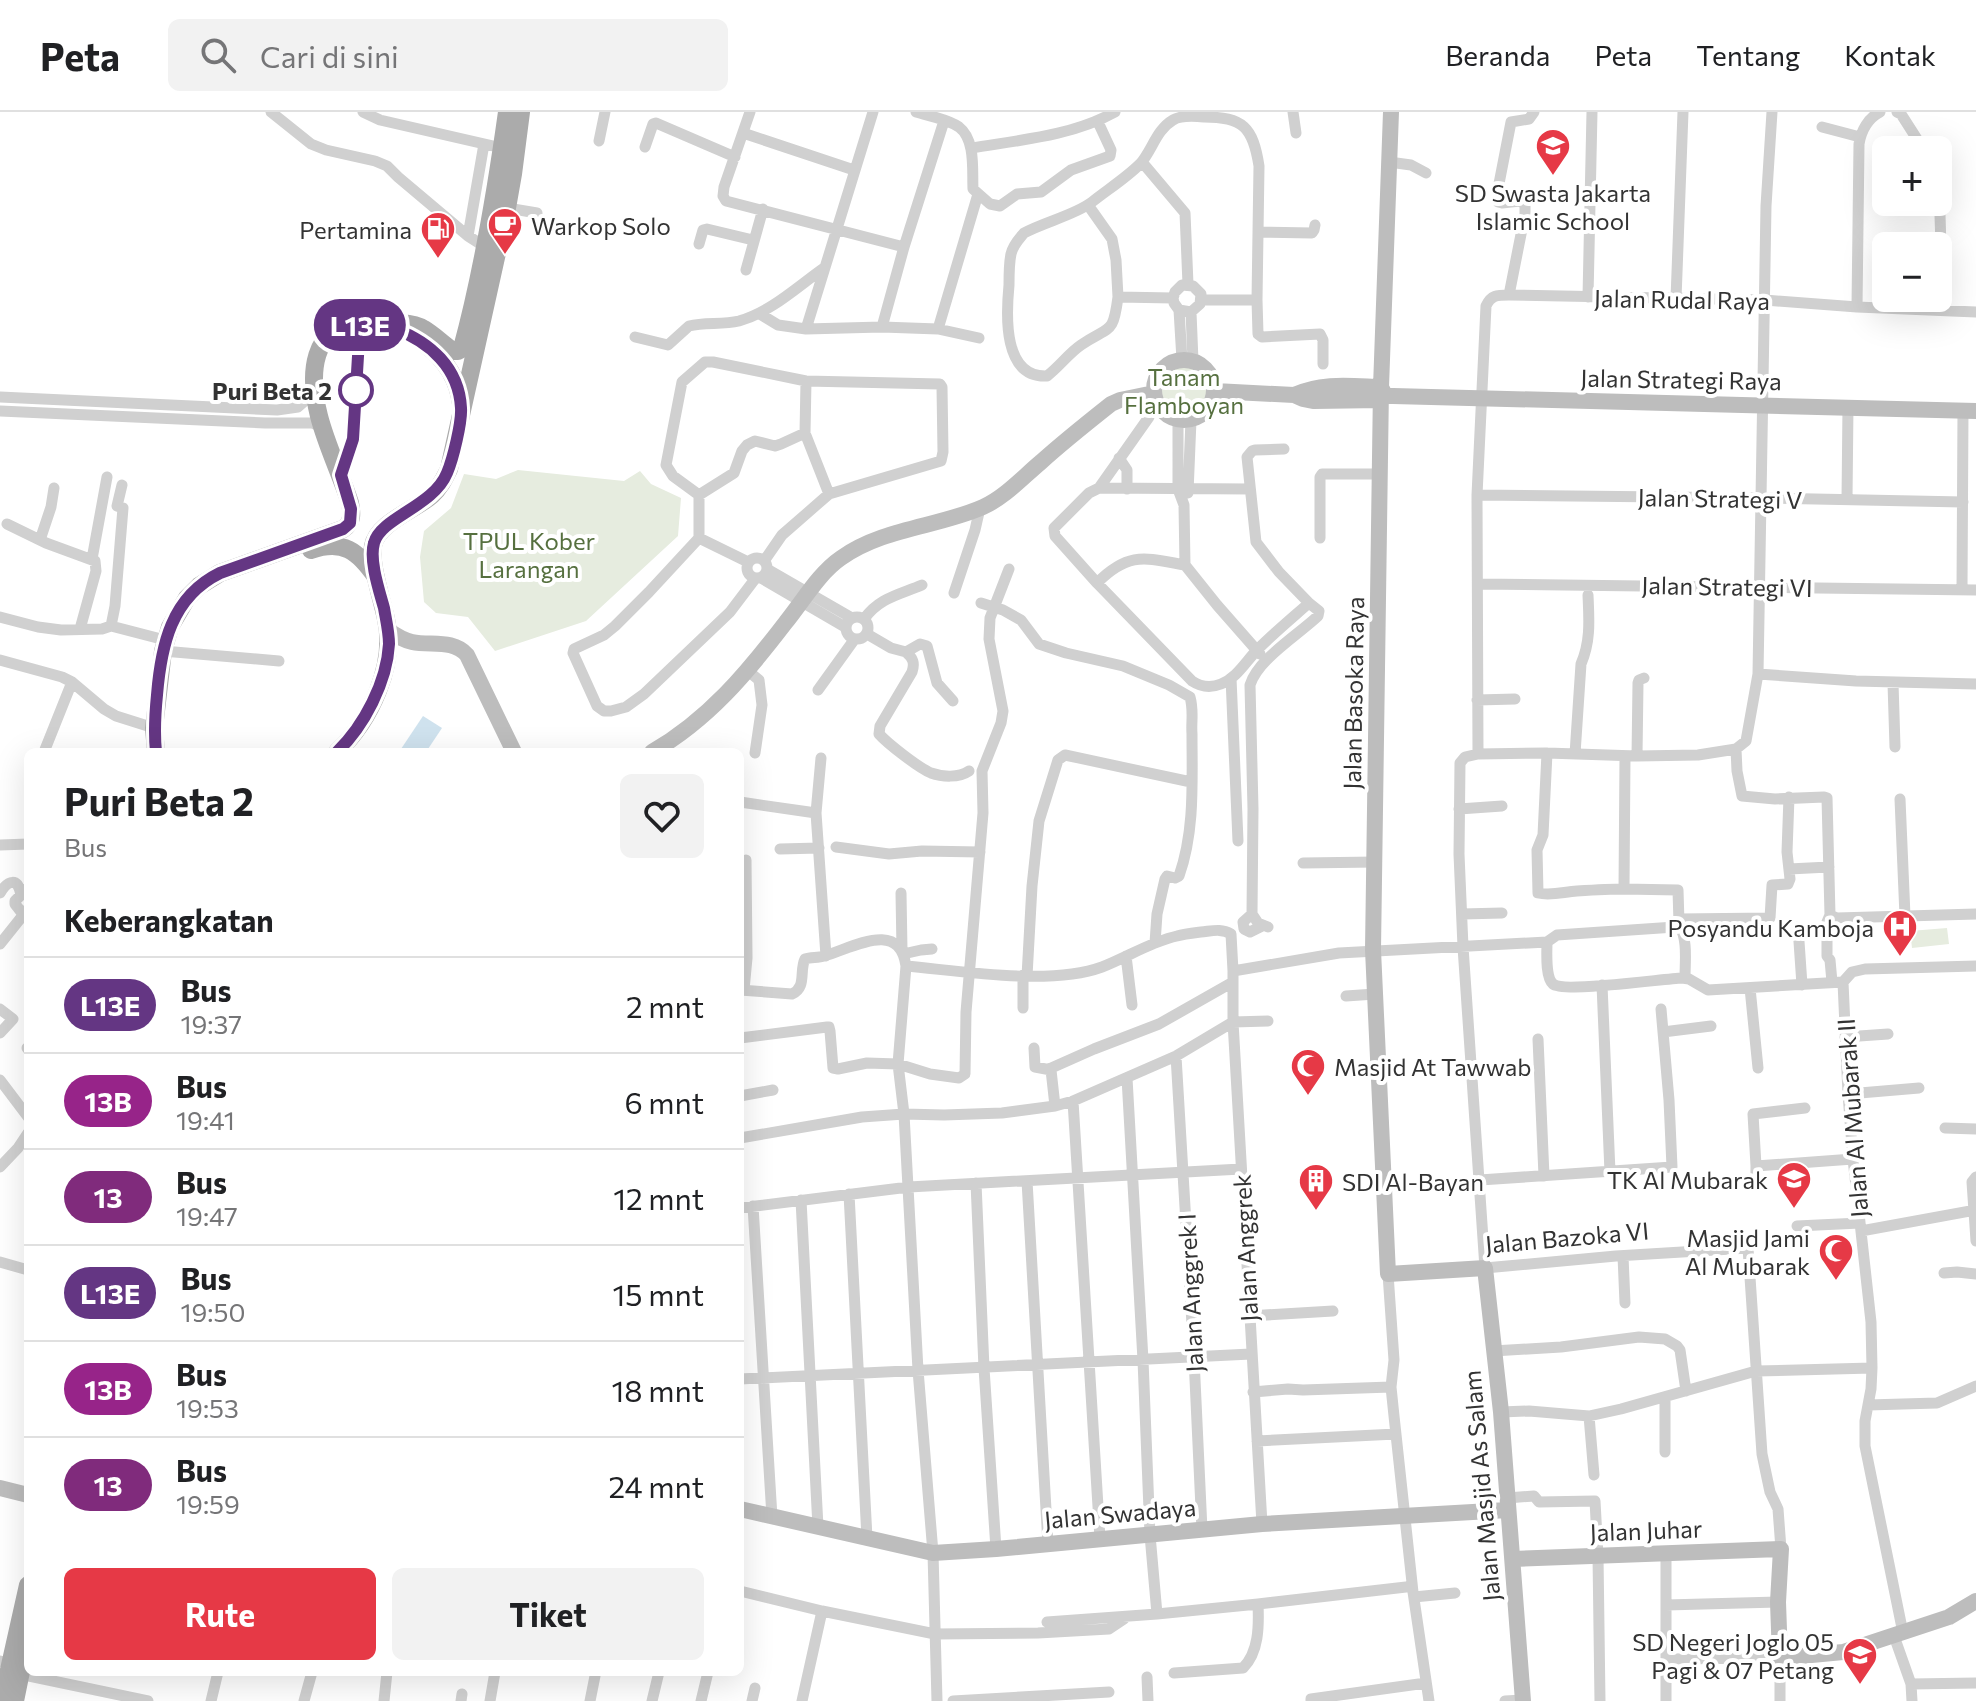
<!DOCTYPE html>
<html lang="id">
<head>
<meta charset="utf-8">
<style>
	:root { --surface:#fff; --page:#f2f2f2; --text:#202124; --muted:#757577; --line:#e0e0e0; --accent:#e63946 }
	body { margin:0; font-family:Commissioner,sans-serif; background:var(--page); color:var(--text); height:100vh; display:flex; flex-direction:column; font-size:30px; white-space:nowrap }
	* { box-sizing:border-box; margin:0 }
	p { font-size:26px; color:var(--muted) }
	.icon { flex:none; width:44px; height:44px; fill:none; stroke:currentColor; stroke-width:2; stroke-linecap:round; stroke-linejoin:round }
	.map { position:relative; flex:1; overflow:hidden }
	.panel { position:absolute; left:24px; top:636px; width:720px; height:928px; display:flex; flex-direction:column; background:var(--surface); border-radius:12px; box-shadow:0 8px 32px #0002 }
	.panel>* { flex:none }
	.badge { padding:0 16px; border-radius:26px; font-size:28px; line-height:52px }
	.buttons { position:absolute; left:1872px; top:24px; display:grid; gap:16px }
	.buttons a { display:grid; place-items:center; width:80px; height:80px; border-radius:12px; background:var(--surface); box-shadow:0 8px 32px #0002; font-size:40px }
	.map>.badge { position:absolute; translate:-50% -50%; box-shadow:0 0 0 4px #fff }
	h2 { padding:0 40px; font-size:30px; line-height:72px }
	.round { display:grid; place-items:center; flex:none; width:84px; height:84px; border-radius:12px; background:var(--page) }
	.headline { display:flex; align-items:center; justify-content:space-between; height:136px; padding:0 40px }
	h1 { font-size:38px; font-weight:700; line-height:60px }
	.primary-button { display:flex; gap:16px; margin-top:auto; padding:16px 40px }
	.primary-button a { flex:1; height:92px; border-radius:12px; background:var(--accent); color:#fff; font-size:32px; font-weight:700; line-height:92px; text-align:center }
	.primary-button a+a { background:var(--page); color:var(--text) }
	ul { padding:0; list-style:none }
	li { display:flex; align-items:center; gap:24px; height:96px; padding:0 40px; border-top:2px solid var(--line) }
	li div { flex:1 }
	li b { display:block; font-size:30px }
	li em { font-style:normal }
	li .badge { min-width:88px; font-weight:700; text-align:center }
	header { display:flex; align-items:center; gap:48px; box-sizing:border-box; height:112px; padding:0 40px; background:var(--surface); border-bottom:2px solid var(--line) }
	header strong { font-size:38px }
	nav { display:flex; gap:44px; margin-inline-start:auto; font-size:28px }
	.search { width:560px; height:72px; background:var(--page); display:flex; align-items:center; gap:20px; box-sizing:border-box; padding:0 28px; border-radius:12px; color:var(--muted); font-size:30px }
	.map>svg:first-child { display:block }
</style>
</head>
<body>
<header>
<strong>Peta</strong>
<div class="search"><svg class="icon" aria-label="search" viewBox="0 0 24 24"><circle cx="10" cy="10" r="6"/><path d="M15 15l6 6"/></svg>Cari di sini</div>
<nav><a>Beranda</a><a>Peta</a><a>Tentang</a><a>Kontak</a></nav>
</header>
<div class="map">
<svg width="1976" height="1589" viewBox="0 0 1976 1589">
	<rect width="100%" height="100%" fill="#fff"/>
	<!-- green -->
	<path fill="#e6ecdf" d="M1154 278a30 30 0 1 1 60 0a30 30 0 1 1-60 0Z
		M518 358 624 369 640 359 651 372 681 386 678 424 586 509 495 539 468 505 436 501 424 490 420 445 424 419 451 396 464 362 496 367Z
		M1947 816 1949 832 1912 836 1910 819Z"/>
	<!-- water -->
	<path fill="#cfe2ee" d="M423 604 442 616 426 640H399Z"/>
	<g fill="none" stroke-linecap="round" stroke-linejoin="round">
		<!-- street -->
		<path stroke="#d0d0d0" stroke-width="11" d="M271 0 311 32 326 38 375 49 387 54 398 65 468 124 490 138
			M363 0 380 8 502 36
			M750 0 724 75 723 84 726 89 904 135
			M916 0C929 4 948 7 959 15 976 28 972 59 973 77L990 92 1000 94 1017 82 1041 80 1071 58 1110 44 1111 38 1098 10
			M1293 0 1296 21
			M1772 0 1766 94 1758 562 1746 629 1736 637 1698 643 1637 644 1547 641 1478 642 1465 645 1460 651 1459 742 1463 835 1485 1156 1616 1144 1748 1136 1762 1342 1770 1380 1778 1397 1781 1437
			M1897 0 1901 2 1924 38
			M1822 15 1860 25
			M743 21 854 58
			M599 29 605 0
			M645 35 653 12 656 11 735 45
			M971 36C1020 28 1072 24 1115 0
			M1142 50 1185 101 1188 172
			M1389 50 1411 53 1426 61
			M1938 87 1940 103 1943 199
			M1088 93 1112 127 1116 148 1118 185
			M507 96 537 101
			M1258 120 1312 121 1314 118 1315 113
			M468 124 484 32
			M699 132 703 118 707 117 753 128
			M746 158 763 97
			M1509 183 1525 102V93L1520 89 1502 91 1498 90 1496 87 1511 10 1529 7 1534 0
			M1588 185 1592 0
			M1173 186 1118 185C1113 224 1110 213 1081 233 1069 241 1059 255 1047 264 1003 266 1006 204 1009 173 1009 163 1009 151 1011 142 1013 133 1019 127 1024 121 1044 110 1075 103 1092 90 1107 78 1126 66 1140 52 1152 39 1156 18 1173 8 1181 3 1194 4 1204 5 1243 5 1253 15 1259 54L1257 188 1258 222 1262 225 1320 222 1323 228V252
			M1676 187 1683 0
			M1201 188H1257
			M1857 195 1859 32C1861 19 1868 6 1880 0
			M1179 198 1191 200 1200 192 1201 182 1193 174 1182 173 1175 180 1173 186 1174 191 1179 198 1182 248
			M1191 200 1193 249
			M760 202 778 213 806 217 882 215 938 217 979 226
			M882 215 904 135 944 9
			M806 217 873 0
			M938 217 978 82
			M635 225 668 233 689 214C705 210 722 213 739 209 771 200 797 175 824 156
			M806 269 805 321 829 382
			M0 285 277 298 298 295 315 280
			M0 299 265 311H312L322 315
			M1178 308V377L1184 393 1185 453 1217 493 1260 542
			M1119 346 1127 358V377
			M1099 376 1149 305
			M1250 377 1099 376 1089 381 1054 416 1055 424 1097 471 1192 569C1201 575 1211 576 1221 572 1237 566 1246 549 1258 537 1274 521 1292 506 1309 491L1279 460 1256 430 1247 345 1252 339 1255 338 1284 337
			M1188 381 1191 308
			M699 383 734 361 742 339 747 333 755 329 775 334 781 332 805 321
			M1477 383 1761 386 1963 390
			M1847 387 1848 294
			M7 412 46 431 95 449 96 459 80 517
			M699 426V383L673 364 666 353 682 270 705 250H713L806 269 940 272 942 275 943 340 941 349 829 382 782 423 764 449
			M1320 426V365L1322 362H1380
			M40 428 51 395 54 376
			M747 456a10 10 0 1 1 20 0a10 10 0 1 1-20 0Z
			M92 447 107 365
			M748 450 699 426 649 480 615 514 604 523 574 537 573 541 597 594 604 599H611L626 595 644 582 730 500 755 467
			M767 457 852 506
			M761 466 845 515
			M1097 471C1129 439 1145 446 1185 453
			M1478 472 1976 478
			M1962 478 1963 298
			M954 481 975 418 980 396
			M981 491 1003 498 1021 508 1039 532 1066 541 1123 554 1169 573 1190 585C1194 599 1191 609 1192 622 1192 669 1195 719 1179 764L1175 766 1167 764 1165 767 1157 802 1155 831
			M846 516a11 11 0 1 1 22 0a11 11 0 1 1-22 0Z
			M0 505 38 515 61 518 102 517 111 514 165 528
			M864 507C879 486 898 483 922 473
			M111 514 115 494 123 396 117 394 122 373
			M867 522 891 536 906 540 920 532 927 534 937 571 953 589
			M163 539 279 549
			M906 540C913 546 915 551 912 560L880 614 879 622C888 632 919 656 931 661 942 665 959 666 969 659
			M0 548 62 565 72 570 104 597 116 604 154 616
			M748 559 759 568 762 593 755 641
			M1758 562 1856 569 1976 572
			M1231 566 1238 729
			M1893 571 1895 635
			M818 578 854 528
			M1477 588 1515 587
			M1736 637 1737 659 1742 684 1775 687 1824 685 1827 686 1830 803 1827 810V844L1830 848 1832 870
			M44 640 72 570
			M1547 641 1543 723 1537 738 1538 781C1551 784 1563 780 1577 779 1593 778 1609 777 1624 777
			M1478 642 1477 383 1486 194C1491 183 1497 183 1509 183L1765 188 1857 195 1976 200
			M1575 642 1581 552C1591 529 1589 507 1588 483
			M1637 644 1638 571 1639 568 1644 566
			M821 646 816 701 826 844
			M1900 687 1905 804
			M740 690 816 701
			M1459 697 1502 694
			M0 733 28 732
			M836 735 889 742 922 739 980 740
			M780 737 819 736
			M1303 751 1375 750
			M1789 757 1829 755
			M0 781C8 768 18 765 21 783
			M901 781 902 838
			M1252 802 1243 810 1244 817 1250 820 1262 814
			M1462 802 1502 801
			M1830 803 1837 806 1976 802
			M26 806 15 792V789L28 776
			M1679 807 1770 806 1772 773 1788 772 1790 767 1787 740 1789 685
			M1679 813C1688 827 1685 849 1685 866
			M1268 815 1258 811 1252 802 1253 697 1250 573C1258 547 1298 523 1318 504L1319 499 1309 491
			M1798 815 1802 873
			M1547 830C1547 839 1545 865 1553 872 1563 881 1662 867 1682 866L1689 867 1708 878 1843 870 1852 860 1865 857 1976 854
			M0 832 28 797
			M903 842 921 838 932 837
			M1126 844 1132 893
			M906 854 898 952 904 1002 918 1258 933 1441 937 1589
			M1233 859V910L1262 1412
			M1027 864 1032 774 1039 709 1058 648 1065 643 1191 670
			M1843 870 1848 982 1853 1047 1871 1210 1872 1256 1871 1277 1865 1309V1334L1903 1521
			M1602 873 1610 1060
			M1750 876 1758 956
			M740 878 792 882C807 875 799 859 805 847 811 845 818 846 824 844 851 837 899 806 906 854 962 859 1050 874 1102 855 1128 845 1150 830 1177 824 1184 822 1193 821 1201 820 1212 819 1221 816 1231 822L1233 859 1339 841 1547 830 1557 823 1675 815 1679 811 1678 778 1624 777 1625 644
			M744 878 747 846 746 748
			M1346 884 1375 882
			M1023 896V863
			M0 897 13 907 0 921
			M1663 920 1711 914
			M1845 925 1888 922
			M740 926 827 915H829L830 919 833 956 838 957 867 951 898 952 930 962 959 966 965 962 966 900 983 701 982 659 1001 611 1003 599 989 527 990 506 1009 457
			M1538 927 1544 1064
			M27 936 28 937
			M1034 936 1035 955 1051 958 1055 994
			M1176 944 1194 1246 1202 1418
			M1049 957 1094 937 1159 912 1233 870
			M0 968 28 1005
			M1848 982 1919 976
			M740 984 773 978
			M1073 989 1100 1427
			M1805 996 1753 1002 1756 1054 1853 1047
			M1945 1016 1976 1017
			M740 1026 862 1005 904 1002 944 1003 1002 1001 1055 994 1073 989 1176 944 1233 910 1268 909
			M1756 1054V1073
			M0 1055 18 1036 28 1021
			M1976 1065 1972 1070 1976 1129
			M1480 1068 1672 1055 1669 988 1661 897
			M1027 1069 1048 1432
			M976 1071 984 1256 996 1437
			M849 1082 867 1426
			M801 1088 818 1415
			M753 1094 772 1405
			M740 1096 909 1075 1241 1057
			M1797 1114 1860 1111
			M1861 1119 1976 1098
			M1623 1144 1625 1191
			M0 1150 28 1158
			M1944 1161 1957 1160 1976 1162
			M1388 1162 1394 1248 1391 1275 1394 1304 1413 1480 1429 1589
			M1249 1204 1333 1199
			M1493 1239 1561 1235 1639 1225 1665 1227 1677 1234 1680 1238 1686 1279
			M740 1267 1251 1242
			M1253 1280 1288 1277 1303 1278 1391 1275
			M1665 1285V1340
			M1868 1293 1937 1291 1976 1274
			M1501 1300 1529 1299 1589 1304 1621 1297 1756 1259 1872 1256
			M1589 1304 1594 1363
			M1257 1329 1396 1322
			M1507 1386 1534 1384 1539 1390 1595 1389 1598 1444 1600 1589
			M1666 1440V1589
			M740 1479 822 1499 935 1522 1038 1521 1109 1517 1124 1507
			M1414 1485 1455 1481
			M1666 1493 1778 1490
			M1157 1502 1258 1492 1406 1475
			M1047 1510 1157 1502 1150 1423 1143 1248 1127 966
			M1894 1524 1911 1572 1912 1589
			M1666 1547 1780 1546V1589
			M0 1549 10 1552 29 1564 148 1589
			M1174 1561 1243 1556C1259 1540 1259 1514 1258 1492
			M1147 1565 1148 1589
			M1911 1572 1976 1571
			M211 1589 218 1560
			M304 1589 312 1560
			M384 1589 387 1560
			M461 1589 462 1582
			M490 1589 495 1560
			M590 1589 595 1564
			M652 1589 659 1560
			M701 1589 708 1560
			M752 1589 755 1576
			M802 1589 822 1499
			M953 1589 1109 1580
			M1311 1589V1587L1426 1571
			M1505 1589 1523 1588"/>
		<!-- secondary -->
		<path stroke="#bdbdbd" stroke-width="16" d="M1391 0 1381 275 1373 838 1388 1162 1485 1156 1501 1300 1523 1589
			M1154 278a30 30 0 1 1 60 0a30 30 0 1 1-60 0Z
			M1215 279 1294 283 1303 287 1313 289 1381 288 1385 284H1393L1976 299
			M1294 283C1322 270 1351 274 1381 275L1385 283
			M388 518C395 523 403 528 412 530 431 534 453 527 467 543L514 640
			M652 640C708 608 747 561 786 510 803 489 819 461 841 446 883 416 938 415 983 395 1005 385 1023 365 1041 350 1063 330 1087 311 1111 292L1120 288 1154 281
			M0 1376 28 1383
			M740 1397 933 1441 996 1437 1262 1412 1508 1398
			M1513 1447 1781 1437 1778 1490 1780 1546 1843 1540 1949 1505 1976 1489"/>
		<!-- primary -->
		<path stroke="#ababab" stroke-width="18" d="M426 233C446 248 458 267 461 292
			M311 438C343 427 358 439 376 465
			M156 640 154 616 163 539 170 515 187 486 199 474 220 461 343 417C353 411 352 401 350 391 341 363 326 332 319 304 309 264 310 212 363 211 380 211 410 208 424 217 434 223 443 232 453 239H458L462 236C483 159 496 79 507 0
			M337 640C371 608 396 553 386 507 382 487 370 453 373 434 377 411 415 398 432 383 440 376 444 367 449 357L507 96 513 62 521 0
			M2 1589 28 1473
			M15 1589 27 1530"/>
	</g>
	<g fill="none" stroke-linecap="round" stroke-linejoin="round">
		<defs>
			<path id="line" d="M156 640C154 621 155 603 157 583 161 534 171 485 220 461L343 417 350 411 351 397 341 363 353 327 360 211C366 211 372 211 378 211 384 212 390 215 395 217 430 230 459 256 461 296 462 310 453 347 447 361 433 395 381 405 374 431 369 448 379 478 384 496 386 508 389 520 389 532 387 570 364 614 337 640"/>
		</defs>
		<!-- line casing -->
		<use href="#line" stroke="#fff" stroke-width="18"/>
		<!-- line -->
		<use href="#line" stroke="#643683" stroke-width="12"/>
	</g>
	<!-- icons -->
	<defs>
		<symbol id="school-pin" viewBox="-11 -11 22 30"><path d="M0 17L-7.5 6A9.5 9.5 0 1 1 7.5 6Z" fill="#e63946" stroke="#fff"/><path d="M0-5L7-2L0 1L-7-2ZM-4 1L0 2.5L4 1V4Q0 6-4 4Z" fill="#fff"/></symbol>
		<symbol id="cafe-pin" viewBox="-11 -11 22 30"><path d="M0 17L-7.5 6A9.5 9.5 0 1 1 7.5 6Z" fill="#e63946" stroke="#fff"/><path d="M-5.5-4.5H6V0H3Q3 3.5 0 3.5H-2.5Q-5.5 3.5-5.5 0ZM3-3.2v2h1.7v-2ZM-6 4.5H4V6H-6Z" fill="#fff"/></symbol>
		<symbol id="fuel-pin" viewBox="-11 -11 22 30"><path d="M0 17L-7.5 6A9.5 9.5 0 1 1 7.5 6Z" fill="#e63946" stroke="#fff"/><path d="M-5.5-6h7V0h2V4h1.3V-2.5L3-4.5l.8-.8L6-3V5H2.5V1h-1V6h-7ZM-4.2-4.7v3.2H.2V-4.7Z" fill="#fff"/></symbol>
		<symbol id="hospital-pin" viewBox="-11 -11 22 30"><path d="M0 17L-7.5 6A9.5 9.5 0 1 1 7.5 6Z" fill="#e63946" stroke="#fff"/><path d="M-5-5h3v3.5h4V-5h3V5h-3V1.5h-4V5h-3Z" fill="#fff"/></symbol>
		<symbol id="mosque-pin" viewBox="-11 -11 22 30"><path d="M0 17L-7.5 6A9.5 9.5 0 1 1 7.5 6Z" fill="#e63946" stroke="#fff"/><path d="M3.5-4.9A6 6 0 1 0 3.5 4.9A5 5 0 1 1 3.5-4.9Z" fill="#fff"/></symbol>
		<symbol id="building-pin" viewBox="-11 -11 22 30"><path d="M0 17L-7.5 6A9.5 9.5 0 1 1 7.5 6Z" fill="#e63946" stroke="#fff"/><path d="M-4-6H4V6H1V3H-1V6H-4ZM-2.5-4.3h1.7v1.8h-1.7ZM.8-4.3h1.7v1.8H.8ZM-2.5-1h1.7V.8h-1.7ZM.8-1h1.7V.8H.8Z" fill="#fff"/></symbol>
	</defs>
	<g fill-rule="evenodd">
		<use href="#school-pin" x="1533" y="14" width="40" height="54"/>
		<use href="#cafe-pin" x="485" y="93" width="40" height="54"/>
		<use href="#fuel-pin" x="418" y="97" width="40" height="54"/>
		<use href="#hospital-pin" x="1880" y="795" width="40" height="54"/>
		<use href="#mosque-pin" x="1288" y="934" width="40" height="54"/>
		<use href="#school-pin" x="1774" y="1047" width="40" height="54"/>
		<use href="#building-pin" x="1296" y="1049" width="40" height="54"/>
		<use href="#mosque-pin" x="1816" y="1119" width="40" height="54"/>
		<use href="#school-pin" x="1840" y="1523" width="40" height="54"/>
	</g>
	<!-- markers -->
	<circle fill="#fff" stroke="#643683" stroke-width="4" cx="356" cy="278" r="16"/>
	<g text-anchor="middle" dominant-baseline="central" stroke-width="8" stroke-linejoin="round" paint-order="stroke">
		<!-- poi labels -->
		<g font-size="24" fill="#333" stroke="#fff" text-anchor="end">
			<text x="1553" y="80" text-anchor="middle">SD Swasta Jakarta<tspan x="1553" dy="28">Islamic School</tspan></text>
			<text x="531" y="113" text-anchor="start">Warkop Solo</text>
			<text x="412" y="117">Pertamina</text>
			<text x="1874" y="815">Posyandu Kamboja</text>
			<text x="1334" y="954" text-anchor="start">Masjid At Tawwab</text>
			<text x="1768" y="1067">TK Al Mubarak</text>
			<text x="1342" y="1069" text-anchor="start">SDI Al-Bayan</text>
			<text x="1810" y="1125">Masjid Jami<tspan x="1810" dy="28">Al Mubarak</tspan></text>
			<text x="1834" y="1529">SD Negeri Joglo 05<tspan x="1834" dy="28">Pagi &amp; 07 Petang</tspan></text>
		</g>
		<!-- street labels -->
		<g font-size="24" fill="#333" stroke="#fff">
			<text transform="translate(1682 187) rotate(1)">Jalan Rudal Raya</text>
			<text transform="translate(1681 267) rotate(1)">Jalan Strategi Raya</text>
			<text transform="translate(1720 386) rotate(1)">Jalan Strategi V</text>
			<text transform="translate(1727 474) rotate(1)">Jalan Strategi VI</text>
			<text transform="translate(1353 581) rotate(-89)">Jalan Basoka Raya</text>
			<text transform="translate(1852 1006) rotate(-94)">Jalan Al Mubarak II</text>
			<text transform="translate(1567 1125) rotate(-5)">Jalan Bazoka VI</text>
			<text transform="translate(1245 1136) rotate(-93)">Jalan Anggrek</text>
			<text transform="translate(1190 1181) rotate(-93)">Jalan Anggrek I</text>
			<text transform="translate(1481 1374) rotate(-95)">Jalan Masjid As Salam</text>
			<text transform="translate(1120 1401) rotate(-5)">Jalan Swadaya</text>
			<text transform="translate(1646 1418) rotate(-2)">Jalan Juhar</text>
		</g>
		<!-- park labels -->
		<g font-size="24" fill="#56703f" stroke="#fff">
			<text x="1184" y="264">Tanam<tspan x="1184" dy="28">Flamboyan</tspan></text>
			<text x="529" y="428">TPUL Kober<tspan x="529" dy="28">Larangan</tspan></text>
		</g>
		<!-- stop labels -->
		<g font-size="24" font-weight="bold" fill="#333" stroke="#fff" text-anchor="end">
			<text x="332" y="278">Puri Beta 2</text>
		</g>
	</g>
</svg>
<div class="buttons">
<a>+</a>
<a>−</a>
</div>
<b class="badge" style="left:360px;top:213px;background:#643683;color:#fff">L13E</b>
<section class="panel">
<div class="headline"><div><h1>Puri Beta 2</h1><p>Bus</p></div><a class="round"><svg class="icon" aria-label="heart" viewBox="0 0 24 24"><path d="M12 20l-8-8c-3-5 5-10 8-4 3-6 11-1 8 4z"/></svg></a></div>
<h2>Keberangkatan</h2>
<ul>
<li><span class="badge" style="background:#643683;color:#fff">L13E</span><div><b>Bus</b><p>19:37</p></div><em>2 mnt</em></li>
<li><span class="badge" style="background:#972489;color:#fff">13B</span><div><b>Bus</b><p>19:41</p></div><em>6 mnt</em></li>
<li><span class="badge" style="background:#802b7c;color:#fff">13</span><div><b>Bus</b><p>19:47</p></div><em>12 mnt</em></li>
<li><span class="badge" style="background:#643683;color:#fff">L13E</span><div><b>Bus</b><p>19:50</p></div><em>15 mnt</em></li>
<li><span class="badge" style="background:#972489;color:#fff">13B</span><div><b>Bus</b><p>19:53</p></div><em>18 mnt</em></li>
<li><span class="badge" style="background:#802b7c;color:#fff">13</span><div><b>Bus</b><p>19:59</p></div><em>24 mnt</em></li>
</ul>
<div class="primary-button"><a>Rute</a><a>Tiket</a></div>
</section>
</div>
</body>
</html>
